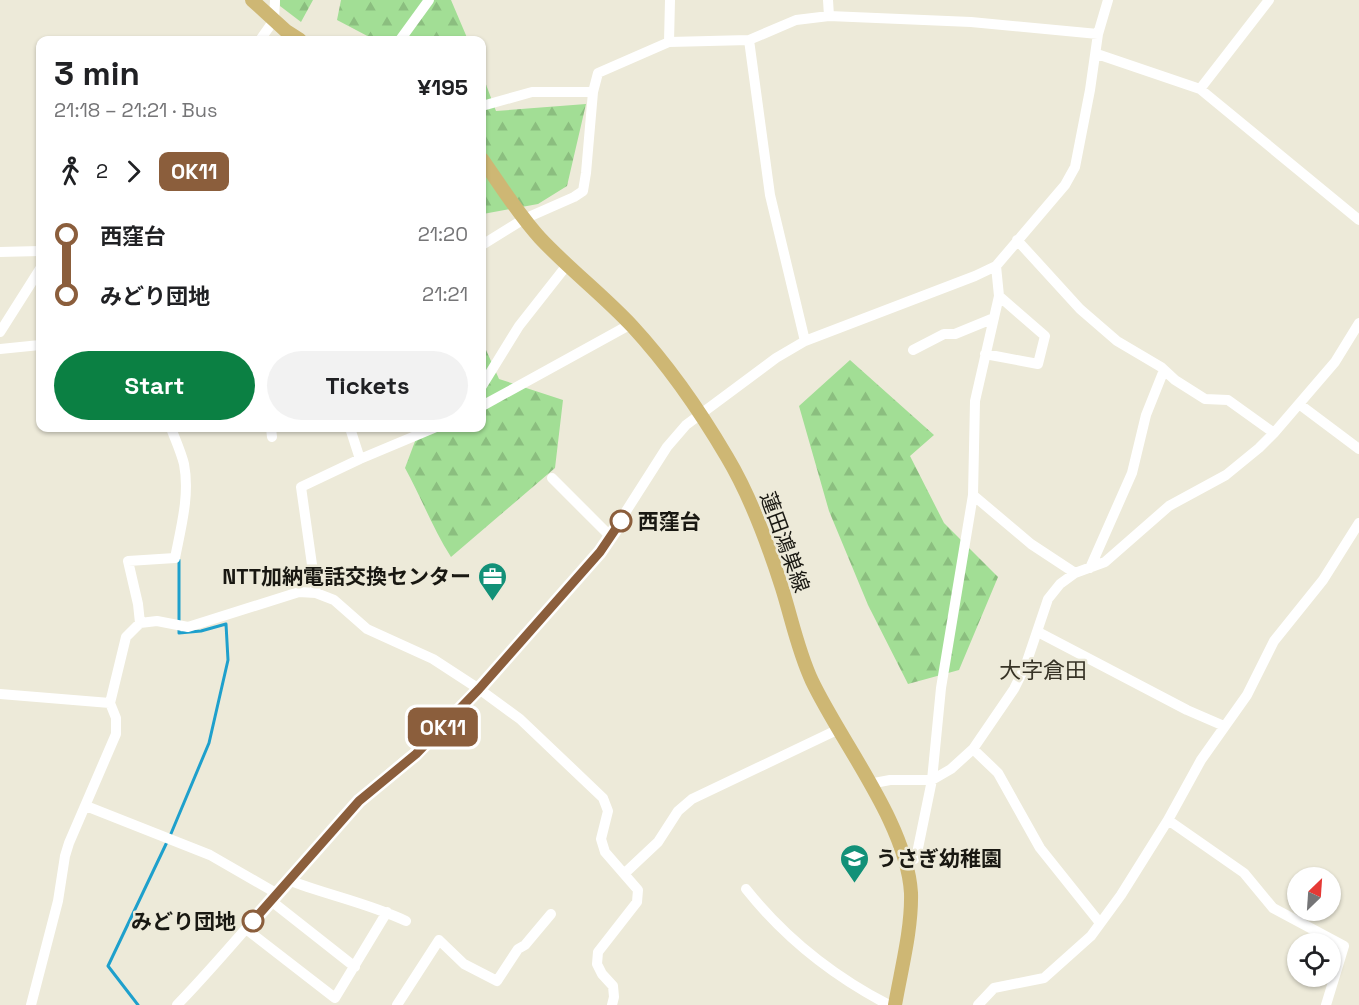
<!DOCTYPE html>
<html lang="en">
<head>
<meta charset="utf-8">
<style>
	:root { --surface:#fff; --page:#f2f2f2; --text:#202124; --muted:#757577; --accent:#0b8043 }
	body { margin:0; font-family:"Space Grotesk","Noto Sans JP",sans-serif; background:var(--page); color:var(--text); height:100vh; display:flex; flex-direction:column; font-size:22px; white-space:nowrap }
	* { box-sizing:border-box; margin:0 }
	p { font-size:20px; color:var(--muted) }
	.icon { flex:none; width:33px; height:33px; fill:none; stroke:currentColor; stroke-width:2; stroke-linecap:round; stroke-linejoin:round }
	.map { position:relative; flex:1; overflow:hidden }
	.side { position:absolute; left:36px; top:36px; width:450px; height:396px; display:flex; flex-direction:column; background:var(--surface); border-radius:12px; box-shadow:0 2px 4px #0004 }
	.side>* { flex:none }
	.badge { padding:0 12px; border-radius:9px; font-size:21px; line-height:39px }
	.needle { width:39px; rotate:25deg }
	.fabs { position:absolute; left:1287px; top:867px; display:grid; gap:12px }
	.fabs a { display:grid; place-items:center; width:54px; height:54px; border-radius:50%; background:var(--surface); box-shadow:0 2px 4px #0004; font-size:30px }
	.map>.badge { position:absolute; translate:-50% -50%; box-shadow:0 0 0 3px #fff }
	.legs { display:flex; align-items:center; gap:9px; height:66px; padding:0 18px; font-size:20px }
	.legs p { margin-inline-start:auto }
	.summary { display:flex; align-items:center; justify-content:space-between; height:102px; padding:0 18px }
	h1 { font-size:33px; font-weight:600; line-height:45px }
	.cta { display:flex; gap:12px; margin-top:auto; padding:12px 18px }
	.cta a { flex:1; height:69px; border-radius:36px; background:var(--accent); color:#fff; font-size:24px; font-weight:600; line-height:69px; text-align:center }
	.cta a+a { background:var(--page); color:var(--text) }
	ul { padding:0 18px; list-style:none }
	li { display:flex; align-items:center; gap:21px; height:60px; font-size:22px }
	li i { display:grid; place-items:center; width:9px; height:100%; margin:0 8px; background:currentColor }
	li i::after { content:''; width:15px; height:15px; margin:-8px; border:4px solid; border-radius:50%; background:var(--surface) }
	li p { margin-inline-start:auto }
	li:first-child i { background:linear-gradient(#0000 50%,currentColor 0) }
	li:last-child i { background:linear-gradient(currentColor 50%,#0000 0) }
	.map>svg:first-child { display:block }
</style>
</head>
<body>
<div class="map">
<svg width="1359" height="1005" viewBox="0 0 1359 1005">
	<defs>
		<pattern id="forest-firs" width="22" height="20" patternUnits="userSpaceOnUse" patternTransform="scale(1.5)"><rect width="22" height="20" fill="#a2de95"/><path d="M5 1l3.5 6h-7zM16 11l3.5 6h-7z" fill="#8bbe7f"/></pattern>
	</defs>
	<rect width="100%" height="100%" fill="#edead9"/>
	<!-- forest -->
	<path fill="url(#forest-firs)" d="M280 0H313L301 22 280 6Z
		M341 0H451L468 40H375L337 20Z
		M482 74 496 111 586 104 567 186 538 204 483 214 482 212Z
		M482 341 499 379 563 400 555 468 451 557C433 529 421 497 405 468L420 428H482Z
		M850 360 934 435 910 456 944 523 998 577 959 670 908 684 868 605 829 511 799 406Z"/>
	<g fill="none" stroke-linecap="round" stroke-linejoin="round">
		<!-- stream -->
		<path stroke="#1ea0cc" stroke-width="3" d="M170 836 209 743 228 660 226 624 201 631 179 633V560
			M138 1005 108 966 167 842"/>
		<!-- minor -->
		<path stroke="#fff" stroke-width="10" d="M828 0 829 16
			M260 40 274 20 275 0
			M400 40 429 0
			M749 40 770 195 805 341
			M669 42 670 0
			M1097 54 1200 89 1359 220
			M1200 89 1269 0
			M593 92 598 73 669 42 749 40 796 20 829 16 971 22 1098 34
			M482 106 532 92H593L586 173 583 191 574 197 524 219 482 245
			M1017 240 1080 309 1117 341 1161 367 1175 380 1205 399 1228 400 1274 433
			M0 252 40 251
			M0 332 40 269
			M0 349 40 345
			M913 350 944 334H955L994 318
			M985 354 1038 364 1045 336 999 296
			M482 386 519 326 567 265
			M1299 404 1359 449
			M482 406 631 324
			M271 428 272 437
			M360 459 434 428
			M552 478 611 537
			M973 495 1031 544 1075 573
			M1090 568 1132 473 1146 415 1164 370
			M316 593 301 487 360 459 350 428
			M140 623 138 604 128 561 175 558C181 527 190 495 184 464 181 452 175 439 171 428
			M1038 632 1187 710 1224 726
			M0 694 110 703
			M973 749 998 773 1040 848 1100 923
			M869 784 890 780H932L951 769 973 749 1014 689 1025 667 1048 599 1060 584 1075 573 1105 562 1169 506 1226 475 1259 448 1274 433 1335 362 1359 323
			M86 806 210 855 276 893
			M1168 820 1244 873 1273 908 1344 946 1326 1005
			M906 864 916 858 932 780 941 688 973 495 975 401 999 296 996 266
			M625 873 658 842 678 811 692 799 839 729
			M288 880C327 895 368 903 406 921
			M746 889C785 938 833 976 889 1005
			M270 900 355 967
			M246 929 335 998 387 912
			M31 1005 58 901 65 856 69 843 116 734V718L110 703 126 637 140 623 157 621 188 627 299 592 316 593 334 600 367 629 433 659 479 689 520 719 603 798 608 811 601 839 605 852 638 890 637 902 598 952 597 964 602 974 613 986 614 997 612 1005
			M177 1005C240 940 295 867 358 803 383 776 414 755 441 729L600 552 667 447 686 425 776 358 805 341 975 276 996 266 1065 185 1075 167 1090 90 1098 34 1108 0
			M397 1005 439 940 464 964 497 981 518 949 525 945 551 914
			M978 1005 994 988 1044 978 1091 936 1121 895 1168 820 1201 760 1247 695 1274 641 1323 580 1359 523"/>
		<!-- major -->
		<path stroke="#ceb774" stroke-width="14" d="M252 0 286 31 300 40
			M482 159C501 186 518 214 540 238 569 269 603 295 632 326 668 365 700 411 727 457 751 497 768 544 782 588 792 620 798 651 812 681 842 744 907 824 911 893 912 929 901 970 895 1005"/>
	</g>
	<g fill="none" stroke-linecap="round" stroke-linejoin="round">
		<defs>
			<path id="line-1" d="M253 921 359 801 416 754 479 689 600 552 621 521"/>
		</defs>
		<!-- line-1 casing -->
		<use href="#line-1" stroke="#fff" stroke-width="14"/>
		<!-- line-1 -->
		<use href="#line-1" stroke="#8b5e3c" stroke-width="9"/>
	</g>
	<!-- icons -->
	<defs>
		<symbol id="office-pin" viewBox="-11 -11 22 30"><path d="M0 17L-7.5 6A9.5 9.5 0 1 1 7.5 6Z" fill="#129178" stroke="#edead9"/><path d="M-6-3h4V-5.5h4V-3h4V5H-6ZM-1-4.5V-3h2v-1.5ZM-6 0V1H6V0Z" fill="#fff"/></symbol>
		<symbol id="school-pin" viewBox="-11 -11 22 30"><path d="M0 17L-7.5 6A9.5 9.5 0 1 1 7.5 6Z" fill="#129178" stroke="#edead9"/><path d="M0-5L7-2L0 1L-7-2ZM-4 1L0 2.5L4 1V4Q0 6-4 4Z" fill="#fff"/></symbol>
	</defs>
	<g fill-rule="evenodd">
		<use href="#office-pin" x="476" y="560" width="33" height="45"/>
		<use href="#school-pin" x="838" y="842" width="33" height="45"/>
	</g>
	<!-- markers -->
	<g fill="#fff" stroke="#8b5e3c" stroke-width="3">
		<circle cx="621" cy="521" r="10"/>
		<circle cx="253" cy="921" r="10"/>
	</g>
	<g text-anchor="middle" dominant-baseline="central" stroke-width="5" stroke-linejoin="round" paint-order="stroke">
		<!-- stop labels -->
		<g font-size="21" font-weight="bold" fill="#191812" stroke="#edead9" text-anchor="start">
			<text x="638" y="521">西窪台</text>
			<text x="236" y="921" text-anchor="end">みどり団地</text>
		</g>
		<!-- street labels -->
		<g font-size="21" fill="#191812" stroke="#edead9">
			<text transform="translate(785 542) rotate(70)">蓮田鴻巣線</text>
		</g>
		<!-- poi labels -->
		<g font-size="21" font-weight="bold" fill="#191812" stroke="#edead9" text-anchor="end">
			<text x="471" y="576">NTT加納電話交換センター</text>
			<text x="876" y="858" text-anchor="start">うさぎ幼稚園</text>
		</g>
		<!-- neighbourhood labels -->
		<g font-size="22" fill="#373326" stroke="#edead9">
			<text x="1043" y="670">大字倉田</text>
		</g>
	</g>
</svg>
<div class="fabs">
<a><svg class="needle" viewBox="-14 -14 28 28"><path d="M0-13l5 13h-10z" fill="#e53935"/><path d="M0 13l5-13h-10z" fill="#757577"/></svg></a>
<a><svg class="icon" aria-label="locate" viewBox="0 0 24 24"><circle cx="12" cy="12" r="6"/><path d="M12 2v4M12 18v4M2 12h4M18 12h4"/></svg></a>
</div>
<b class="badge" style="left:443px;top:727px;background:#8b5e3c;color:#fff">OK11</b>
<section class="side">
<div class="summary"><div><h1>3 min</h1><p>21:18 – 21:21 · Bus</p></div><b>¥195</b></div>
<div class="legs"><svg class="icon" aria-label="walk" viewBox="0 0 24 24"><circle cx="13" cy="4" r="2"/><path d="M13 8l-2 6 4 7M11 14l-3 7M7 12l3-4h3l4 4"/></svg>2<svg class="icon" aria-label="forward" viewBox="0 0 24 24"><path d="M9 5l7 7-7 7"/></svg><b class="badge" style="background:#8b5e3c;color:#fff">OK11</b></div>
<ul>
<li><i style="color:#8b5e3c"></i><b>西窪台</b><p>21:20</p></li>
<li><i style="color:#8b5e3c"></i><b>みどり団地</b><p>21:21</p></li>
</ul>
<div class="cta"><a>Start</a><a>Tickets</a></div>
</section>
</div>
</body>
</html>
